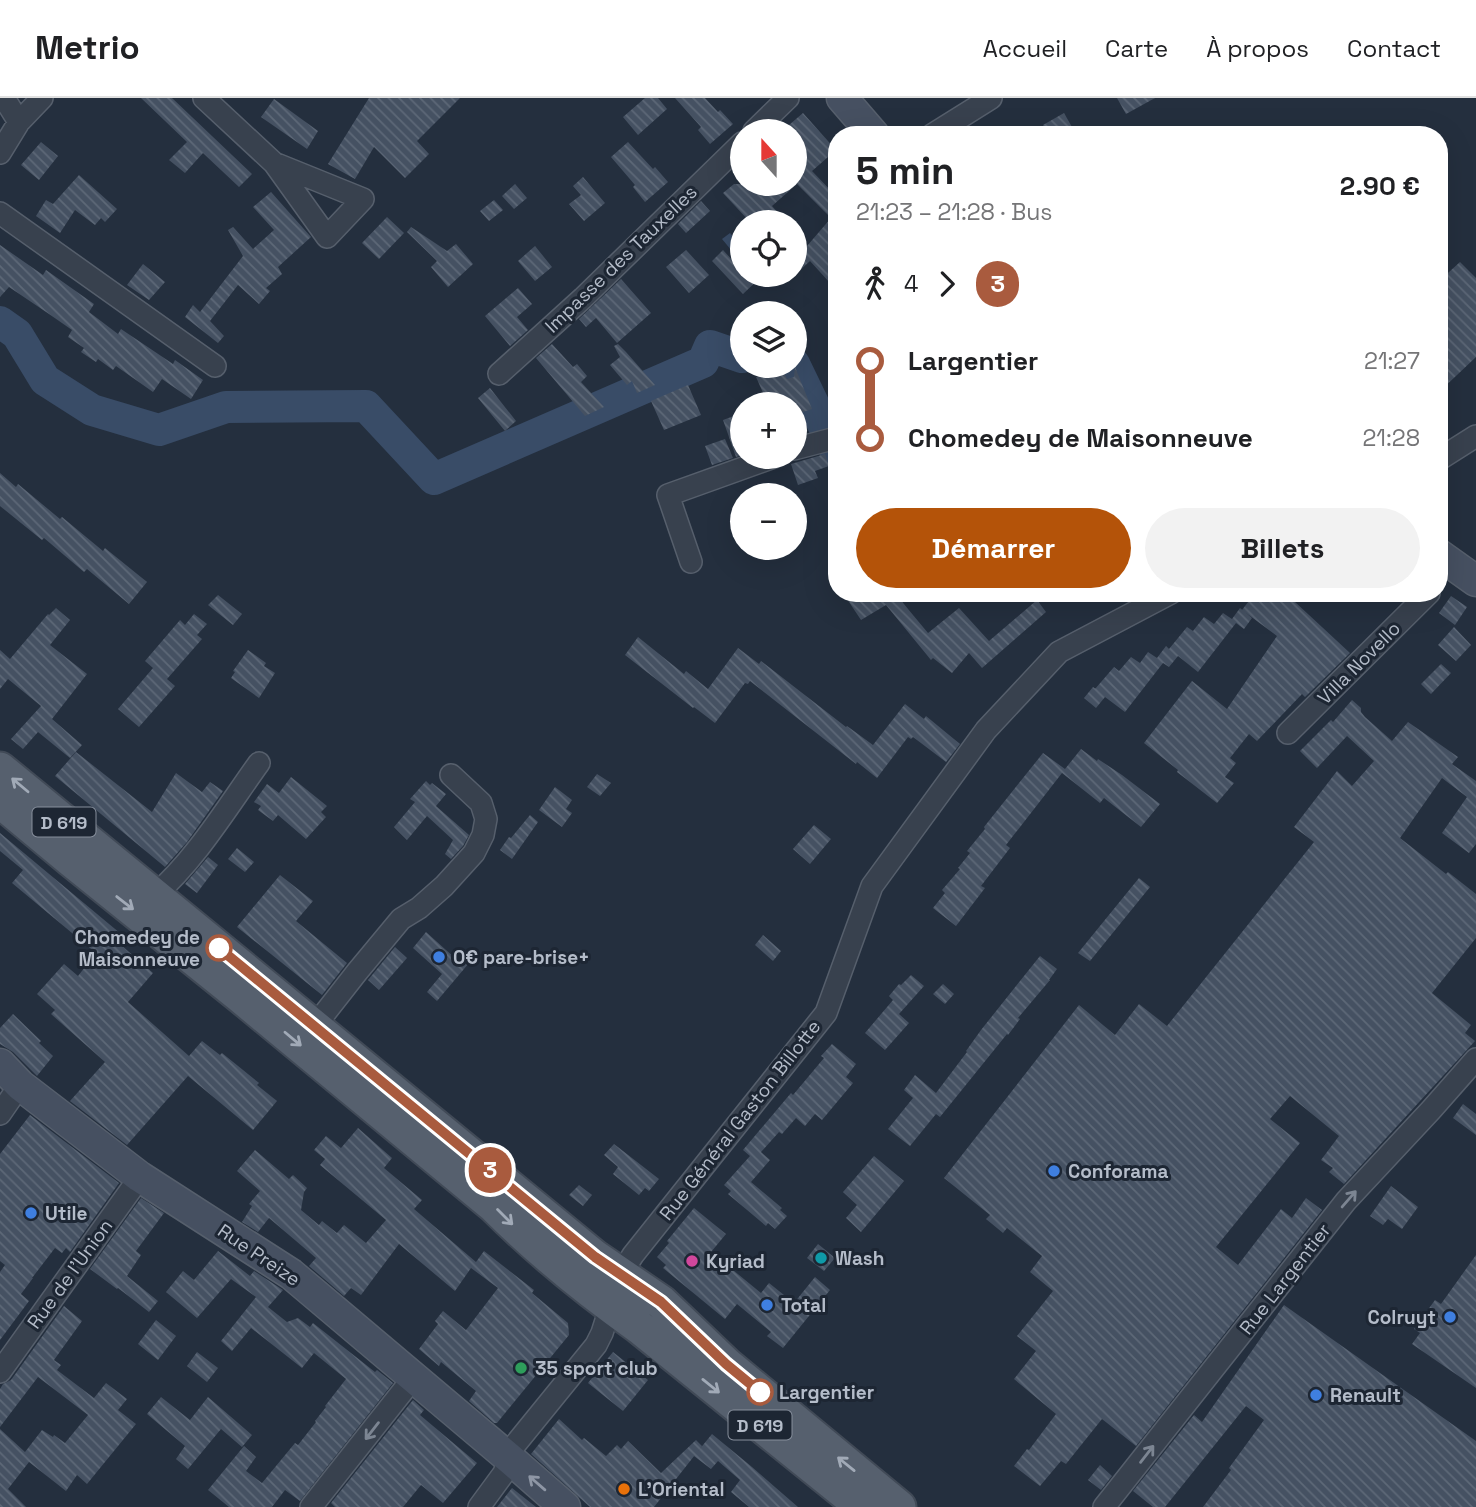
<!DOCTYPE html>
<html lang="fr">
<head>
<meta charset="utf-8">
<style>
	:root { --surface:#fff; --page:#f2f2f2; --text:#202124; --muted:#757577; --line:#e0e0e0; --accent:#b45309 }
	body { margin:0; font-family:"Space Grotesk",sans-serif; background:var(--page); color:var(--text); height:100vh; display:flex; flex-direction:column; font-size:26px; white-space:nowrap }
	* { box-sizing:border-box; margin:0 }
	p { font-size:23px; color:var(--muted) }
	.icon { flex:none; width:38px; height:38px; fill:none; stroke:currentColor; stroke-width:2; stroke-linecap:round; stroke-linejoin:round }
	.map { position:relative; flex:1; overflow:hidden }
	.panel { position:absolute; left:828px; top:28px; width:620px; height:476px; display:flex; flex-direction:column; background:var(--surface); border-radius:28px; box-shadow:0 7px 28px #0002 }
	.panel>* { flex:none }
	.badge { padding:0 14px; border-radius:23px; font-size:24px; line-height:46px }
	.needle { width:46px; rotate:339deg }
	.buttons { position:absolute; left:730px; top:21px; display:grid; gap:14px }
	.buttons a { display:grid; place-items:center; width:77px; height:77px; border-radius:50%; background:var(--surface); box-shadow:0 7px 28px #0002; font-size:35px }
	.map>.badge { position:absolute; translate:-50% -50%; box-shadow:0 0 0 4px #fff }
	.legs { display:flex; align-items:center; gap:10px; height:77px; padding:0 28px; font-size:23px }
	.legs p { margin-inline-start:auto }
	.overview { display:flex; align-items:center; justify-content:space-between; height:119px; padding:0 28px }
	h1 { font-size:38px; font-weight:800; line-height:52px }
	.cta { display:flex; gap:14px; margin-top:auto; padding:14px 28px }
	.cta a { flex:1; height:80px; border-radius:42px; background:var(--accent); color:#fff; font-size:28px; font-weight:800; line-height:80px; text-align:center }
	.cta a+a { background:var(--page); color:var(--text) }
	ul { padding:0 28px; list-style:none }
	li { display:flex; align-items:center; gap:24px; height:77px; font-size:26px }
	li i { display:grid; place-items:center; width:10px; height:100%; margin:0 9px; background:currentColor }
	li i::after { content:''; width:18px; height:18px; margin:-9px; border:5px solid; border-radius:50%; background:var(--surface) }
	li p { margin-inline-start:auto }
	li:first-child i { background:linear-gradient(#0000 50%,currentColor 0) }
	li:last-child i { background:linear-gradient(currentColor 50%,#0000 0) }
	header { display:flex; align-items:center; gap:42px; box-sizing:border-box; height:98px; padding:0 35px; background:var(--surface); border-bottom:2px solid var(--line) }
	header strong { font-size:33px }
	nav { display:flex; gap:38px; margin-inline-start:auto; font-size:24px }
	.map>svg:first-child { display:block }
</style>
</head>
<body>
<header>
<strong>Metrio</strong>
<nav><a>Accueil</a><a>Carte</a><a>À propos</a><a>Contact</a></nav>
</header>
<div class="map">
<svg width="1476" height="1409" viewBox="0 0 1476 1409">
	<defs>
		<pattern id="building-back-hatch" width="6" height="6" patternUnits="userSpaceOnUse" patternTransform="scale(1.75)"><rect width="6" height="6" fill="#455162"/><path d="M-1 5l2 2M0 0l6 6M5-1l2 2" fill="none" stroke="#5d6877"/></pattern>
	</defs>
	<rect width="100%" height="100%" fill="#242f3e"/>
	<!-- water -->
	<path fill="#394c67" d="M730 135 742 149V153L736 158 722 141Z"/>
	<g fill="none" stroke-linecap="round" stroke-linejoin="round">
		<!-- river -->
		<path stroke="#394c67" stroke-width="32" d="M0 224 17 236 45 282 92 312 159 332 226 309 366 308 434 381 703 264 710 248 742 259
			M794 266 836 353"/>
	</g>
	<!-- building -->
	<path fill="url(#building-back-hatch)" d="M141 0H172L252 76 239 89 203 55 185 75 169 62 187 44Z
		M369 0H460L417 43 429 56 405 80 374 49 355 81 328 66Z
		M645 0H658L667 11 638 37 623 19Z
		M675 0H705L718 14 720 12 733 26 710 46 698 32 701 29Z
		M1117 0H1155L1126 16Z
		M274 1 318 33 307 51 261 19Z
		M803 15 836 52 812 73 836 98V178L830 185 810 163 794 178V134L807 148 831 120 797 86 772 108 786 124H750L723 95 734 86H797L794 83V33H782Z
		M1064 15 1072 29 1060 37H1049L1043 27Z
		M41 44 58 58 39 82 21 67Z
		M628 44 653 71 655 69 668 84 645 104 633 89 635 87 611 59Z
		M79 77 117 111 105 124 101 120 95 127 75 112 60 135 36 118 46 102 53 106Z
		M583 79 605 105 584 123 569 106 581 97 573 88Z
		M515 86 527 100 514 111 502 98Z
		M271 94 311 139 278 169 282 176 266 190 270 193 259 206 238 187 210 223 224 238 218 245 185 219 193 207 200 214 243 158 228 132 233 129 253 151 274 132 253 109Z
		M494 102 503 112 489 123 480 113Z
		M701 103 710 113 686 135 678 126Z
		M387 119 404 135 379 161 362 145Z
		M411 129 447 153 456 146 473 166 448 189 431 169 437 163 407 134Z
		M0 147 43 177 46 172 94 206 89 214 118 236 121 231 173 266 175 262 203 282 191 301 162 281 153 294 116 268 113 272 98 261 96 264 81 254 84 250 68 239 72 232 49 216 9 189 0 199Z
		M535 148 552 169 535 183 518 163Z
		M686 152 709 177 689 195 666 169Z
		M723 152 735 165 742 166V177H763L743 196 712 163Z
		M1460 164 1476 180V259L1438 295V184Z
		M143 166 165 184 149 202 127 187Z
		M621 181 651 215 617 245 596 220 586 229 579 221Z
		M518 190 532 206 517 219 528 232 510 248 485 218Z
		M552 246 573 269 577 266 587 278 581 284 604 309 585 318 536 260Z
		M618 246 626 254 655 287 637 295 632 283 627 287 610 267 620 259 614 248Z
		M795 269 812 311 794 317V306H768L756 279 784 274 787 281 794 279Z
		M688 287 701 317 664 332 651 303Z
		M490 290 516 323 505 333 478 300Z
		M742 315V357L736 359 723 322Z
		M725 341 733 360 712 367 705 348Z
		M825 356 829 368 815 373 818 380 798 387 791 366Z
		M0 375 16 389 18 386 60 421 62 419 103 453 105 450 147 484 129 506 87 471 84 474 44 440 42 442 0 408Z
		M843 495H904L898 499 928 535 959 510 989 543 1037 502 1046 514 982 570 969 555 952 575 933 560 931 562 886 507 861 522Z
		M1255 495H1302L1295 504 1350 555 1305 599 1302 596 1257 643 1249 636 1230 660 1236 665 1225 679 1234 685 1217 705 1177 674 1178 672 1144 645 1192 583 1227 611 1277 538 1242 512Z
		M218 497 242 516 233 527 208 507Z
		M1451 498 1467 509 1455 527 1439 515Z
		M56 510 70 522 50 547 87 576 52 621 82 647 70 660 38 634 23 651 11 641 41 608 8 581 0 591V552L10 561 48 516 49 517Z
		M1240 510 1252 520 1244 531 1236 525 1198 574 1178 558 1169 569 1163 565 1125 614 1105 599 1096 610 1084 600 1093 589 1104 597 1095 591 1114 569 1119 573 1131 559 1140 565 1148 554 1157 560 1166 548 1169 551 1187 529 1193 533 1204 519 1214 526 1223 515 1232 521Z
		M194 516 207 526 197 537 202 541 167 581 175 588 139 629 118 611 153 570 145 563 180 522 185 527Z
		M1454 529 1471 547 1456 563 1438 547Z
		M638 539 684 576 686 573 708 591 738 550 759 566 761 563 846 629 847 628 873 647 905 606 924 621 926 618 960 646 946 664 913 639 911 641 908 639 877 680 857 664 856 666 750 583 748 586 745 585 715 625 694 609 693 610 625 557Z
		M248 552 266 565 264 568 275 575 259 600 231 580 235 574 233 573Z
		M1441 566 1451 575 1431 596 1421 586Z
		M1352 602 1361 610V614L1365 619 1392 643 1408 624 1458 659 1452 666 1476 683V746L1469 755 1442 735 1467 699 1442 680 1400 740 1446 776 1448 774 1476 796V840L1432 895 1471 927 1465 935 1475 943 1344 1086 1329 1074 1333 1070 1321 1062 1339 1038 1290 998 1270 1021 1300 1045 1216 1149 1238 1167 1281 1111 1292 1120 1306 1100 1322 1112 1136 1348 1102 1321 1066 1366 1061 1363 1040 1388 1014 1368 1027 1351 1029 1352 1056 1316 1014 1281 1036 1253 1017 1238 1053 1193 1030 1174 1042 1158 1007 1130 1003 1135 986 1121 990 1117 944 1080 1079 907 1115 937 1139 906 1167 928 1314 744 1294 729 1337 673 1352 688 1374 663 1347 638 1317 670 1300 653 1331 622 1333 624Z
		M1081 651 1097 663 1098 661 1122 677 1160 706 1141 729 1104 700 1100 705 1062 675 1006 747 1010 750 981 788 985 790 956 828 933 810 945 795 942 792 960 771 958 770 970 755 967 753 985 731 984 729 1043 655 1065 671Z
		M76 654 152 714 176 675 202 694 210 684 223 693 187 744 165 769 55 678Z
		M597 676 611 685 600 698 587 689Z
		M291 679 327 708 321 714 326 719 306 741 278 717 273 723 258 712 261 708 254 704 267 686 279 695Z
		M426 683 430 687 432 685 446 696 436 708 469 737 463 748 451 761 445 756 453 742 427 718 407 742 394 729 415 704 410 701Z
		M555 689 572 702 566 711 572 715 562 729 539 712Z
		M530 717 538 724 512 761 500 752 509 739 511 740Z
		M814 727 831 741 810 766 793 751Z
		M0 735 127 841 121 847 153 875 128 904 189 958 202 943 220 957 222 955 259 985 257 987 277 1003 253 1032 188 978 127 1047 70 1003 105 964 51 916 55 912 37 896 64 866 78 878 96 855 12 785 23 772 0 753Z
		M237 750 254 764 245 774 228 761Z
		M208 759 218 767 197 795 185 786Z
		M280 777 313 803 296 823 347 865 322 897 237 829Z
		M1139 780 1150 789 1090 863 1078 855Z
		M426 834 456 861 460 857 469 865 437 903 427 894 442 876 413 850Z
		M763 837 781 853 773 863 755 847Z
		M395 849 407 860 379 892 368 882Z
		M1040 858 1057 871 1049 882H1050L1018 920 1020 921 1008 937 1007 936 940 1019 936 1016 910 1048 888 1031 913 1000 904 992 915 977 936 995 967 954 966 953 981 932Z
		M911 877 924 888 899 916 909 925 885 952 865 935 893 902 889 898 899 886 901 887Z
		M943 886 954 896 945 906 933 896Z
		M13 916 41 943 39 945 53 958 37 978 13 954 0 946V930Z
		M832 946 856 966 846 979 853 985 822 1022 815 1016 805 1028 796 1020 782 1036 779 1034 761 1054 770 1062 751 1084 782 1110 780 1112 787 1118 775 1131 768 1125 766 1128 728 1096 731 1093 724 1087 750 1058 743 1052 791 995 793 997 824 960 821 958Z
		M1463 1006 1476 1016V1037L1453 1020Z
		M30 1017 119 1085 70 1154 66 1150 62 1155 55 1150 32 1180H33L21 1196 29 1203 0 1242V1174L5 1167 0 1163V1056Z
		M358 1030 392 1060 384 1070 422 1102 414 1111 476 1164 484 1153 534 1192 532 1195 568 1225 569 1237 497 1325H494L469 1303 476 1293 441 1264 439 1268 419 1251 438 1226 435 1223 443 1213 466 1232 498 1190 471 1170 455 1193 399 1146 361 1197 351 1190 344 1198 309 1168 316 1160 269 1120 258 1134 242 1124 252 1108 249 1106 260 1093 237 1073 255 1052 289 1081 293 1077 307 1090 304 1094 301 1112 319 1127 322 1123 337 1135 344 1127 366 1145 386 1122 320 1067 325 1061 314 1052 326 1038 341 1050Z
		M614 1046 659 1081 649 1093 645 1090 639 1097 613 1076 618 1069 604 1057Z
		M874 1058 904 1083 861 1134 846 1120 857 1107 843 1094Z
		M579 1087 592 1097 583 1108 569 1097Z
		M1391 1088 1418 1109 1402 1131 1388 1121 1383 1127 1370 1118Z
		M141 1100 164 1115 136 1153 141 1157 127 1178 158 1203 149 1214 118 1190 117 1191 90 1171Z
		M694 1110 726 1136 711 1154 761 1195 769 1185 794 1205 815 1179 830 1192 783 1250 767 1238 771 1234 737 1206 725 1221 663 1170 666 1167 657 1159 669 1145 667 1143Z
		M818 1146 835 1160 824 1173 807 1160Z
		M218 1153 250 1178 254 1173 283 1192 268 1209 287 1224 298 1220 310 1229 313 1225 375 1274 377 1272 393 1285 300 1403 285 1392 272 1409H229L208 1392 244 1348 256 1359 246 1373 262 1385 295 1345 298 1347 316 1324 315 1323 326 1309 325 1308 346 1281 314 1255 302 1270 251 1230 232 1253 221 1243 256 1199 231 1181 197 1220 166 1194 183 1173 194 1182Z
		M1476 1157V1290L1412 1246 1420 1235 1414 1231 1435 1202 1441 1206Z
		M1284 1207 1476 1343V1409H1203L1231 1372 1229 1370 1264 1322 1246 1308 1165 1409H1153L1133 1393 1194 1317 1202 1324Z
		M64 1208 82 1223 54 1262 61 1267 57 1272 94 1300 106 1285 127 1301 118 1312 136 1326 87 1386 77 1377 66 1393 29 1364 8 1391 26 1409H0V1331L25 1354 42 1332 53 1339 54 1337 65 1345 88 1317 38 1279 0 1329V1291L3 1286 11 1282Z
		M156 1222 176 1238 158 1262 138 1246Z
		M197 1254 218 1270 207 1284 187 1268Z
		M613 1254 648 1282 623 1313 588 1285Z
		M161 1299 190 1322 208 1299 252 1337 242 1349 221 1331 188 1371 176 1361 185 1348 147 1316Z
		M413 1302 424 1312 420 1317 477 1365 443 1405 421 1387 403 1409H335L331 1405Z
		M559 1321 582 1342 584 1340 606 1358 617 1347 621 1351 628 1343 661 1375 696 1342 702 1348 654 1409H590L531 1356Z
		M712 1336 752 1369 798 1409H749L731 1394 740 1382 718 1363 711 1371 694 1358Z
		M1100 1367 1112 1378 1101 1392 1088 1382Z
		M512 1390 536 1409H497Z"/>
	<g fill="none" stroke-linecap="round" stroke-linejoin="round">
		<defs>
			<path id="street" d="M4 0 19 24
				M204 0 274 65 327 139 363 101 274 65
				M754 33 788 0
				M932 37 991 0
				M0 55 19 24 42 0
				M0 115 215 268
				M499 276 583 200 742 45
				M794 351 836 340
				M1438 362 1476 338
				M691 464 668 397 774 359
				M1288 635 1429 495
				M154 798C196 761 226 711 259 665
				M314 929 357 874 401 821 419 810 444 788 474 755 483 737 486 721 481 705 451 677
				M0 1016 20 987
				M0 1274 140 1079
				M311 1409 414 1279
				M479 1409 504 1375 514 1348 596 1247 602 1235 621 1176 633 1157 826 915 872 788 986 632 1059 554 1171 495
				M1104 1409 1346 1103 1431 1012 1476 961"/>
			<path id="secondary" d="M842 0 874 37
				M1438 456 1476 483
				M0 966 20 987 140 1079 291 1176 509 1360 565 1409"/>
			<path id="primary" d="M0 671 595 1159 661 1204 726 1266 899 1409
				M0 703 71 762 240 898 494 1108C539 1153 587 1192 639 1229L860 1407"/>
		</defs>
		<!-- street casing -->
		<use href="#street" stroke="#565f6c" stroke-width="24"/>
		<!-- secondary casing -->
		<use href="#secondary" stroke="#565f6c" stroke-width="33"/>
		<!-- primary casing -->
		<use href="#primary" stroke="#414a57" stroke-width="37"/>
		<!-- street -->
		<use href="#street" stroke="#38414e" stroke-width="21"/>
		<!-- secondary -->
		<use href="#secondary" stroke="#465061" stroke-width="30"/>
		<!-- primary -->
		<use href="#primary" stroke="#56606e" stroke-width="33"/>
	</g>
	<!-- one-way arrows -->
	<defs><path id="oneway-shaft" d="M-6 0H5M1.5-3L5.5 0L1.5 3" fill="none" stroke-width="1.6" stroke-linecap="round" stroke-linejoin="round" transform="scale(1.75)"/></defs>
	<g stroke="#a1aab7">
		<use href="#oneway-shaft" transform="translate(20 687) rotate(-140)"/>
		<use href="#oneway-shaft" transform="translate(125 805) rotate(38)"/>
		<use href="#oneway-shaft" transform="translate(293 941) rotate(40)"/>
		<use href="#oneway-shaft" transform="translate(505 1119) rotate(45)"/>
		<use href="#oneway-shaft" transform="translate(711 1288) rotate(39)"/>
		<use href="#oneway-shaft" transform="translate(846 1366) rotate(-141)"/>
	</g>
	<g stroke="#7c8592">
		<use href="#oneway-shaft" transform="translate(1349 1101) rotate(-49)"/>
		<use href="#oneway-shaft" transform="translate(372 1333) rotate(128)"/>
		<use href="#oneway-shaft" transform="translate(1147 1356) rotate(-52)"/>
	</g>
	<use stroke="#8e96a5" href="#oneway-shaft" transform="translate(537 1385) rotate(-139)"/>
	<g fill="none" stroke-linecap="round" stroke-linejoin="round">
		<defs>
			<path id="line-1" d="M219 850 595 1159 661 1204 726 1266 760 1294"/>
		</defs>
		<!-- line-1 casing -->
		<use href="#line-1" stroke="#fff" stroke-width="16"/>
		<!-- line-1 -->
		<use href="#line-1" stroke="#a95b3e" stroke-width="10"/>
	</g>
	<!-- markers -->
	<g fill="#fff" stroke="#a95b3e" stroke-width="3.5">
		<circle cx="219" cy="850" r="12"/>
		<circle cx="760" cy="1294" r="12"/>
	</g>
	<g fill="#3f7fe0" stroke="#1d2633" stroke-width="2.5">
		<circle cx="439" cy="859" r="7"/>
		<circle cx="1054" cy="1073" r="7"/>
		<circle cx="31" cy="1115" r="7"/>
		<circle cx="767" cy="1207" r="7"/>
		<circle cx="1450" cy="1219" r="7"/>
		<circle cx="1316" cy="1297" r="7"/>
	</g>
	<circle fill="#0f9aa8" stroke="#1d2633" stroke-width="2.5" cx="821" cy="1160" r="7"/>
	<circle fill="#d1479c" stroke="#1d2633" stroke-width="2.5" cx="692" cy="1163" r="7"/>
	<circle fill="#2e9e5b" stroke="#1d2633" stroke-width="2.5" cx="521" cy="1270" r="7"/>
	<circle fill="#e8710a" stroke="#1d2633" stroke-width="2.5" cx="624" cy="1391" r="7"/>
	<g text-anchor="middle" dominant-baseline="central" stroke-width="6" stroke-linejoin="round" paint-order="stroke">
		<!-- shield labels -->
		<g fill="#1d2633" stroke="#878f9c" stroke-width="2">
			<rect x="32.5" y="709.5" width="63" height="29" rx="5"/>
			<rect x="728.5" y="1312.5" width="63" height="29" rx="5"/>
		</g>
		<g font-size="18" font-weight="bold" fill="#b4bcc9">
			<text x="64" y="724">D 619</text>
			<text x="760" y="1327">D 619</text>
		</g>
		<!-- street labels -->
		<g font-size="19" fill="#b4bcc9" stroke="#1d2633">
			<text transform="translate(621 161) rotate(-44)">Impasse des Tauxelles</text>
			<text transform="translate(1359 565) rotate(-45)">Villa Novello</text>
			<text transform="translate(740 1022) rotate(-52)">Rue Général Gaston Billotte</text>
			<text transform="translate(259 1157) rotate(34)">Rue Preize</text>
			<text transform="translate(70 1176) rotate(-54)">Rue de l'Union</text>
			<text transform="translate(1285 1181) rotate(-52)">Rue Largentier</text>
		</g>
		<!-- stop labels -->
		<g font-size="19" font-weight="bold" fill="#b4bcc9" stroke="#1d2633" text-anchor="end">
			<text x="200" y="839">Chomedey de<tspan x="200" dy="22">Maisonneuve</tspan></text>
			<text x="779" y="1294" text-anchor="start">Largentier</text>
		</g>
		<!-- poi labels -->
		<g font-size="19" font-weight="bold" fill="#b4bcc9" stroke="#1d2633" text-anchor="start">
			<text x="453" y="859">0€ pare-brise+</text>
			<text x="1068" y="1073">Conforama</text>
			<text x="45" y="1115">Utile</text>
			<text x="835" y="1160">Wash</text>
			<text x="706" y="1163">Kyriad</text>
			<text x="781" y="1207">Total</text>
			<text x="1436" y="1219" text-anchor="end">Colruyt</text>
			<text x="535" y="1270">35 sport club</text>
			<text x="1330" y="1297">Renault</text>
			<text x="638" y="1391">L'Oriental</text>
		</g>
	</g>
</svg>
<div class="buttons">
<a><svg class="needle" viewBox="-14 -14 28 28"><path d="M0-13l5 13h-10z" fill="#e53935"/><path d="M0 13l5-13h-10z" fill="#757577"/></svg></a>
<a><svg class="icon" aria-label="locate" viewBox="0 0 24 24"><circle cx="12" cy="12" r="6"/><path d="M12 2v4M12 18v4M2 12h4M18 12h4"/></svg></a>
<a><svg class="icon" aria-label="layers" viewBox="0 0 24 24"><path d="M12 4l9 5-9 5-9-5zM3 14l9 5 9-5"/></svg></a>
<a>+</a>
<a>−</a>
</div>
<b class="badge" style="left:490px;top:1072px;background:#a95b3e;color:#fff">3</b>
<section class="panel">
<div class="overview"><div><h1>5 min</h1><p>21:23 – 21:28 · Bus</p></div><b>2.90 €</b></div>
<div class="legs"><svg class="icon" aria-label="walk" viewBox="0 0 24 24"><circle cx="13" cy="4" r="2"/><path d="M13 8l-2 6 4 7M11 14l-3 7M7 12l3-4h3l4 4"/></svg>4<svg class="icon" aria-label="forward" viewBox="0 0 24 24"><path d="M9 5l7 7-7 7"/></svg><b class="badge" style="background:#a95b3e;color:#fff">3</b></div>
<ul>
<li><i style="color:#a95b3e"></i><b>Largentier</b><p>21:27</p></li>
<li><i style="color:#a95b3e"></i><b>Chomedey de Maisonneuve</b><p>21:28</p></li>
</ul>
<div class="cta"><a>Démarrer</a><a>Billets</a></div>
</section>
</div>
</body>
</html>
